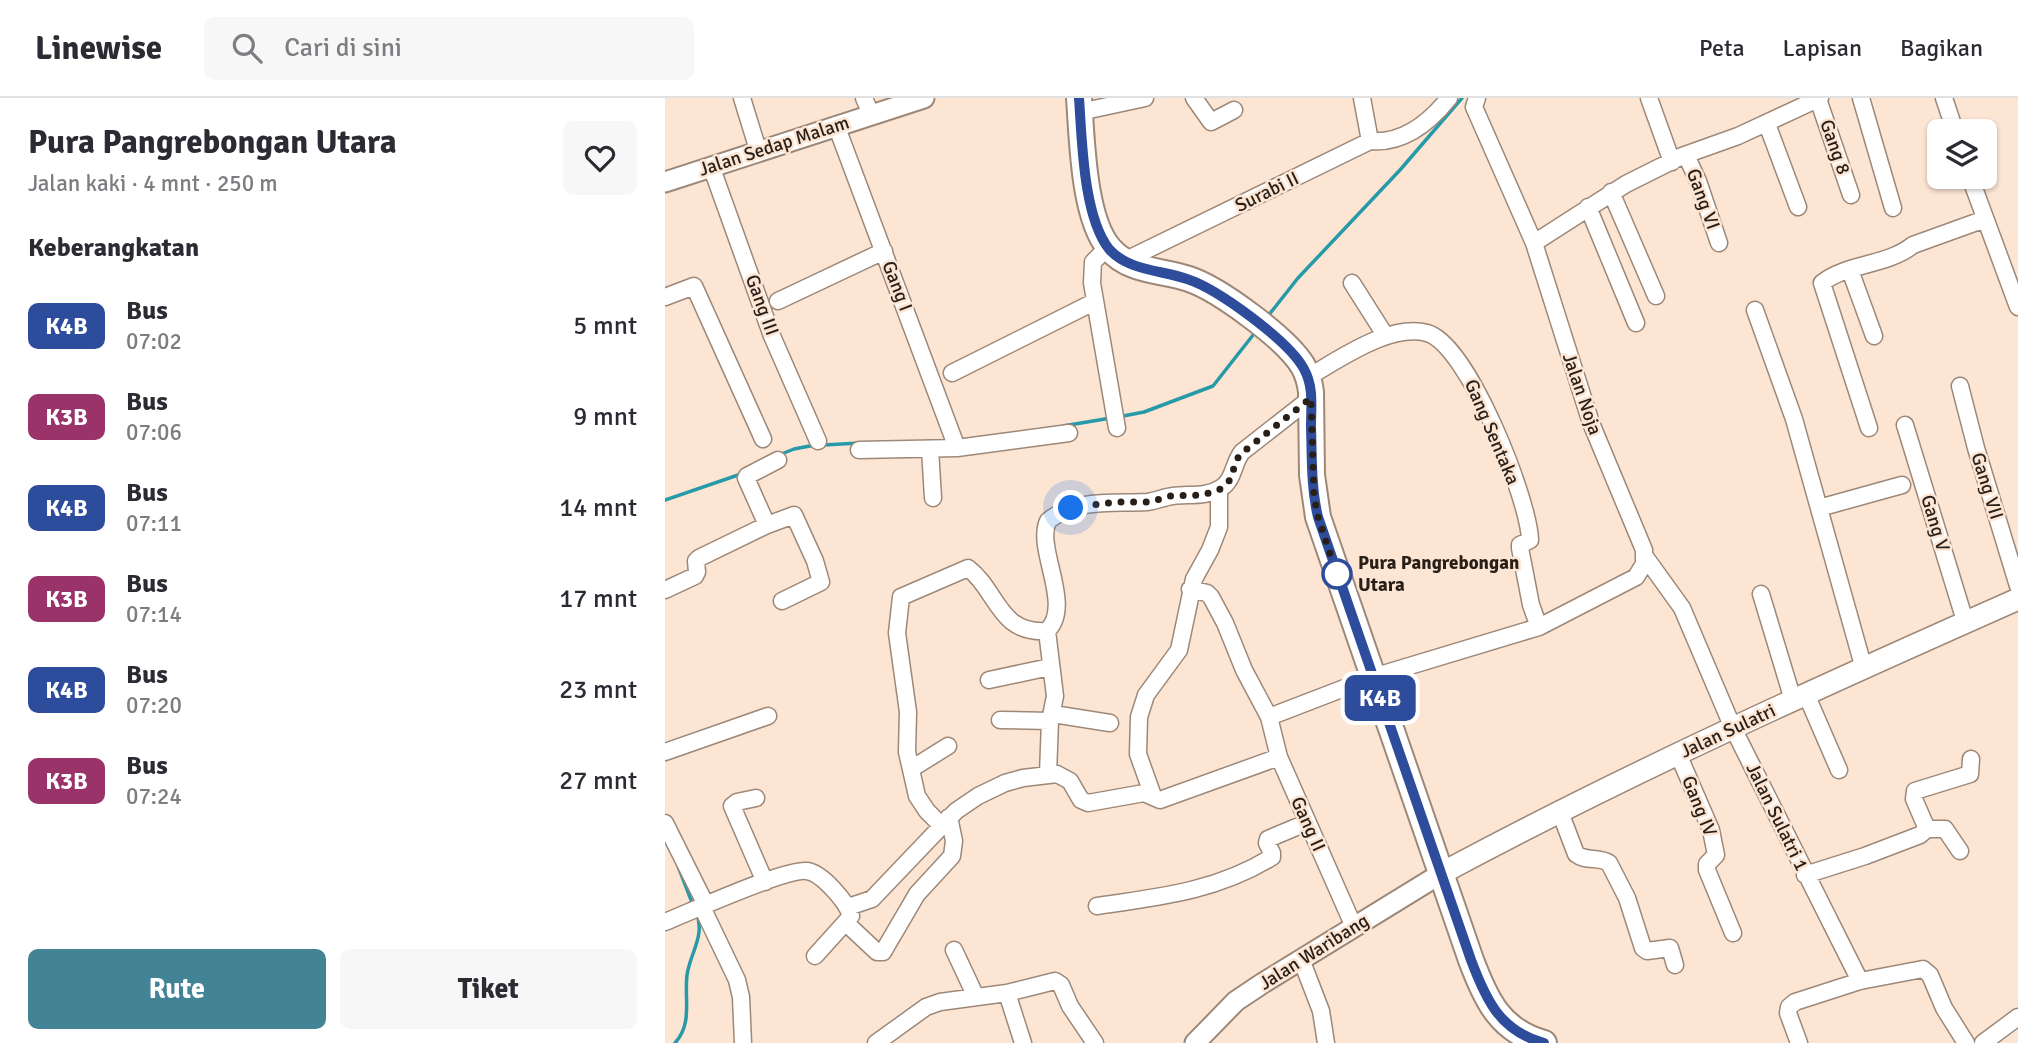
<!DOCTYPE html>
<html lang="id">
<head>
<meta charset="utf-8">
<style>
	:root { --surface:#fff; --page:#f7f7f7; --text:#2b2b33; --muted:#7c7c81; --line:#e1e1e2; --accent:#438396 }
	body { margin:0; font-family:Signika,sans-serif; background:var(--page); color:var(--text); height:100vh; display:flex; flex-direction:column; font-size:26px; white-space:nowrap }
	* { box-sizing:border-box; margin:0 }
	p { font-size:23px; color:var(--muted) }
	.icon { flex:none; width:38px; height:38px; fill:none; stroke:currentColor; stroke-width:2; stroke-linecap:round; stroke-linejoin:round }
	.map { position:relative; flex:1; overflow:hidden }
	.drawer { display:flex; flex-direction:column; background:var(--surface); width:665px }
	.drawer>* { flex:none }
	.badge { padding:0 14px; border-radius:10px; font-size:24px; line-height:46px }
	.controls { position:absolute; left:1262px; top:21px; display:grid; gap:14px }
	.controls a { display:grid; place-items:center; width:70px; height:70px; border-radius:10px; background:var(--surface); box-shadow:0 2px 5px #0004; font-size:35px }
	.you { position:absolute; width:35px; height:35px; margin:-18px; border:5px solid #fff; border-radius:50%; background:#1a73e8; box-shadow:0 0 0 10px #1a73e833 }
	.map>.badge { position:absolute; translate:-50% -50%; box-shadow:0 0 0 4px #fff }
	h2 { padding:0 28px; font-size:26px; line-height:63px }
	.round { display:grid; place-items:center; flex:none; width:74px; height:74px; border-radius:10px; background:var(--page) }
	.headline { display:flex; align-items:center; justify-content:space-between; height:119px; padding:0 28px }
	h1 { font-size:33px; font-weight:700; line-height:52px }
	.cta { display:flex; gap:14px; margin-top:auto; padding:14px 28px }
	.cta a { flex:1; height:80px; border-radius:10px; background:var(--accent); color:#fff; font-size:28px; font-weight:700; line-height:80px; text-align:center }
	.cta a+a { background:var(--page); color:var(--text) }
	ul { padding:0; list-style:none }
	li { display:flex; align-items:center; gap:21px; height:91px; padding:0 28px }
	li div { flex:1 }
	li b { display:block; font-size:26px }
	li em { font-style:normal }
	li .badge { min-width:77px; font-weight:700; text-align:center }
	header { display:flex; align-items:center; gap:42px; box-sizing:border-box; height:98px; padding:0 35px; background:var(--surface); border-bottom:2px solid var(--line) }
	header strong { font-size:33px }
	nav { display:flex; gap:38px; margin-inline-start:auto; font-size:24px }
	.search { width:490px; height:63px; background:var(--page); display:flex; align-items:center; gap:18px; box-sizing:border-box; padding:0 24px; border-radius:10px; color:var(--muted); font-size:26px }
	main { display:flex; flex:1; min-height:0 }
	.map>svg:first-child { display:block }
</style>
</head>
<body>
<header>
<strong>Linewise</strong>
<div class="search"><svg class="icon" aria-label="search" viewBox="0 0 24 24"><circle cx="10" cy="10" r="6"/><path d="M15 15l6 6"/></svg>Cari di sini</div>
<nav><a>Peta</a><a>Lapisan</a><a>Bagikan</a></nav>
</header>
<main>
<section class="drawer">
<div class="headline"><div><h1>Pura Pangrebongan Utara</h1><p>Jalan kaki · 4 mnt · 250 m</p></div><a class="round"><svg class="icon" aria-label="heart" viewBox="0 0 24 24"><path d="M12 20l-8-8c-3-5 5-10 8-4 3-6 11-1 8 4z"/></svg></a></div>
<h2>Keberangkatan</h2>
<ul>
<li><span class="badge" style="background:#2d4c9c;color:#fff">K4B</span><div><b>Bus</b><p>07:02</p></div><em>5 mnt</em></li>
<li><span class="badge" style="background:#9a336a;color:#fff">K3B</span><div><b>Bus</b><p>07:06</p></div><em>9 mnt</em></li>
<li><span class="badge" style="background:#2d4c9c;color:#fff">K4B</span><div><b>Bus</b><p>07:11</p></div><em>14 mnt</em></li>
<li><span class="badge" style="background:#9a336a;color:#fff">K3B</span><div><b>Bus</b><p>07:14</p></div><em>17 mnt</em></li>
<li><span class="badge" style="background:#2d4c9c;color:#fff">K4B</span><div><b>Bus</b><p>07:20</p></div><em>23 mnt</em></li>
<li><span class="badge" style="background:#9a336a;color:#fff">K3B</span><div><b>Bus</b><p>07:24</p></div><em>27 mnt</em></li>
</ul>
<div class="cta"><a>Rute</a><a>Tiket</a></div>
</section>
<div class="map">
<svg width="1353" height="945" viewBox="0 0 1353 945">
	<rect width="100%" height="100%" fill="#fde5d4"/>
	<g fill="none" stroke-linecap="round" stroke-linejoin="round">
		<!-- stream -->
		<path stroke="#269aa8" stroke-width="3.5" d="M603 218 633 180 735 72 797 0
			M453 319 479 314 548 288 592 232
			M398 328 446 320
			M158 347 195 345
			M114 357 129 351 150 347
			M0 402 76 376
			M13 768 28 807
			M10 945C28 925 19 901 22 877 25 855 41 837 31 814"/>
		<defs>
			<path id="minor" d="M77 0 93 52
				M199 0 206 16
				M529 0 546 24 569 12
				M697 0 705 43
				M984 0 1007 64
				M1196 0 1228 110
				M1279 0 1290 33
				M1153 1 1186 97
				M415 14 480 0
				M1102 26 1133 109
				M171 27 292 350
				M705 43C738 46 764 25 784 0
				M1021 57 1033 83 1054 145
				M46 68 107 238 153 343
				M1305 79 1353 209
				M946 94 991 198
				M923 109 971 225
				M869 145 961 86 1017 58 1073 38 1155 0
				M443 149 428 164 427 185 452 330
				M459 163 705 43
				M1185 172 1209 238
				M687 185 720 237
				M0 199 29 188 98 341
				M113 203 219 153
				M1090 212 1129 321 1199 571
				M287 275 429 204
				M643 279C675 261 725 225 762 235 803 246 864 402 865 442L855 447V450L866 507 874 529
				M1295 288 1311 350 1353 488
				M1240 327 1300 523
				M1204 330 1157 185C1182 165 1222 168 1248 147L1320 121
				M265 351 268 400
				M194 352 292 350 404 335
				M1154 410 1237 387
				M102 427 81 380 82 378 113 362
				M981 460 1017 510 1068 630 1195 883
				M525 491 542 495 546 499 560 525 579 572 604 619 614 659 689 829
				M0 492 30 478 32 474 31 463 34 460 102 427 129 417 150 463 156 484 117 503
				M1096 496 1128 602
				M324 582 385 569
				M1141 596 1174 672
				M388 616 445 625
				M604 619 708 579 874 529 971 479 979 466V452L926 325 869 145 809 9 812 0
				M335 622 385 623
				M0 654 103 618
				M1013 656 1046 732 1051 757 1042 766V772L1068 835
				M246 671 283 648
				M383 676 385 623 390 598 382 533C409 507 370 451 383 423 410 400 449 406 482 404 491 403 499 399 508 398 524 396 542 399 556 390 569 382 568 365 577 354L646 300
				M488 698 473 656 474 619 481 597 514 552 529 481 545 452 554 429V392
				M91 700 72 704 67 708 100 784
				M895 714 911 756C921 764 934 758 944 765L962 800 978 850 982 853 1005 850 1010 867
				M0 725 41 807
				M276 727 262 713 252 698 242 654 243 614 232 535 236 499 303 470C333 493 333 536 382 533
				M1262 731 1249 701 1250 693 1305 676 1306 661
				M1140 777 1200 758 1255 737 1262 731H1280L1295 753
				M432 808C495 799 552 793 607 759V755L602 745 603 741 641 725
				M37 809 72 882 76 899 78 945
				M183 809 207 801 291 713 313 698 340 685 358 680 392 676 405 683 416 702 423 705 479 695 495 702 614 659
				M0 824C25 814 121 770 142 773 157 775 182 804 186 818L150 858
				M181 825 212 854H218L252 796 287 758 289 743 284 719
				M289 852 311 899
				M636 861 656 913 661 945
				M342 895 358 945
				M211 945 261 909 275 904 342 895 390 883 396 887 405 908 430 945
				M1134 945 1123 915 1124 909 1130 904 1195 883 1258 871 1265 877 1279 910 1301 945
				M1318 945 1353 919"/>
			<path id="tertiary" d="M0 84 259 0
				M530 945 571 903 598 885 777 775"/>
			<path id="secondary" d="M777 775C965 674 1159 587 1353 501"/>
			<path id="primary" d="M414 0C417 40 418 121 445 151 464 174 498 172 524 181 554 191 622 241 638 268 643 277 645 285 646 294L647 377 653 419 806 862C821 902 835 933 879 945"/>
		</defs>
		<!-- minor casing -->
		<use href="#minor" stroke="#9d8878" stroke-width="19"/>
		<!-- tertiary casing -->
		<use href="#tertiary" stroke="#9d8878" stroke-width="23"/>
		<!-- secondary casing -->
		<use href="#secondary" stroke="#9d8878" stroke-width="24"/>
		<!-- primary casing -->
		<use href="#primary" stroke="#9d8878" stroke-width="28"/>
		<!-- minor -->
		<use href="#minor" stroke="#fff" stroke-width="16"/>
		<!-- tertiary -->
		<use href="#tertiary" stroke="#fff" stroke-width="19"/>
		<!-- secondary -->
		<use href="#secondary" stroke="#fff" stroke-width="21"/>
		<!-- primary -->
		<use href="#primary" stroke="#fff" stroke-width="24"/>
	</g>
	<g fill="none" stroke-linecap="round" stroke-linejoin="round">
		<defs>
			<path id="line" d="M414 0C417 41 418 118 444 151 463 173 497 172 522 181 553 191 624 243 639 271 649 289 646 309 646 329 647 359 646 390 653 419L806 862C821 902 835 933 879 945"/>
		</defs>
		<!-- line casing -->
		<use href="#line" stroke="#fff" stroke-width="16"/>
		<!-- line -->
		<use href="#line" stroke="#2d4c9c" stroke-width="10"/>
		<!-- walk -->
		<path stroke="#271f18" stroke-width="7" stroke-dasharray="0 12.6" d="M406 410 450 404H485L505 398 537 397 554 392 566 381 571 362 578 354 646 300 649 398 653 419 673 480 672 476"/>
	</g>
	<!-- markers -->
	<circle fill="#fff" stroke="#2d4c9c" stroke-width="3.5" cx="672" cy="476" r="14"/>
	<g text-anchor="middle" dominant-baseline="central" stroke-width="5" stroke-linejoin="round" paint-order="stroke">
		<!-- street labels -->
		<g font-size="19" fill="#271f18" stroke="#fde5d4">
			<text transform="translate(109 48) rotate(-18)">Jalan Sedap Malam</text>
			<text transform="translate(1170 49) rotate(71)">Gang 8</text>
			<text transform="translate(602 94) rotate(-26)">Surabi II</text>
			<text transform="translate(1038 101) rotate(70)">Gang VI</text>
			<text transform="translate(232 188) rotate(69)">Gang I</text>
			<text transform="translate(97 207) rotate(70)">Gang III</text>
			<text transform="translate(917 296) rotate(71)">Jalan Noja</text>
			<text transform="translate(827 334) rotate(67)">Gang Sentaka</text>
			<text transform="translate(1322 388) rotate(73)">Gang VII</text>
			<text transform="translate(1270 425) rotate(73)">Gang V</text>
			<text transform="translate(1063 633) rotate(-25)">Jalan Sulatri</text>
			<text transform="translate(1034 708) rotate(68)">Gang IV</text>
			<text transform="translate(1112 719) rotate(64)">Jalan Sulatri 1</text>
			<text transform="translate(643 726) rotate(66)">Gang II</text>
			<text transform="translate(649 854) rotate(-32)">Jalan Waribang</text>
		</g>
		<!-- stop labels -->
		<g font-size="19" font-weight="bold" fill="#271f18" stroke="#fde5d4" text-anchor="start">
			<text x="693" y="465">Pura Pangrebongan<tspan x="693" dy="22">Utara</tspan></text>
		</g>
	</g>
</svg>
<div class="controls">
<a><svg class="icon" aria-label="layers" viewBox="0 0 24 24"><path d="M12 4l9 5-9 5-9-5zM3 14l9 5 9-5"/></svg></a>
</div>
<div class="you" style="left:406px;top:410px"></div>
<b class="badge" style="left:715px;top:600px;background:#2d4c9c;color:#fff">K4B</b>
</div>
</main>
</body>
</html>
